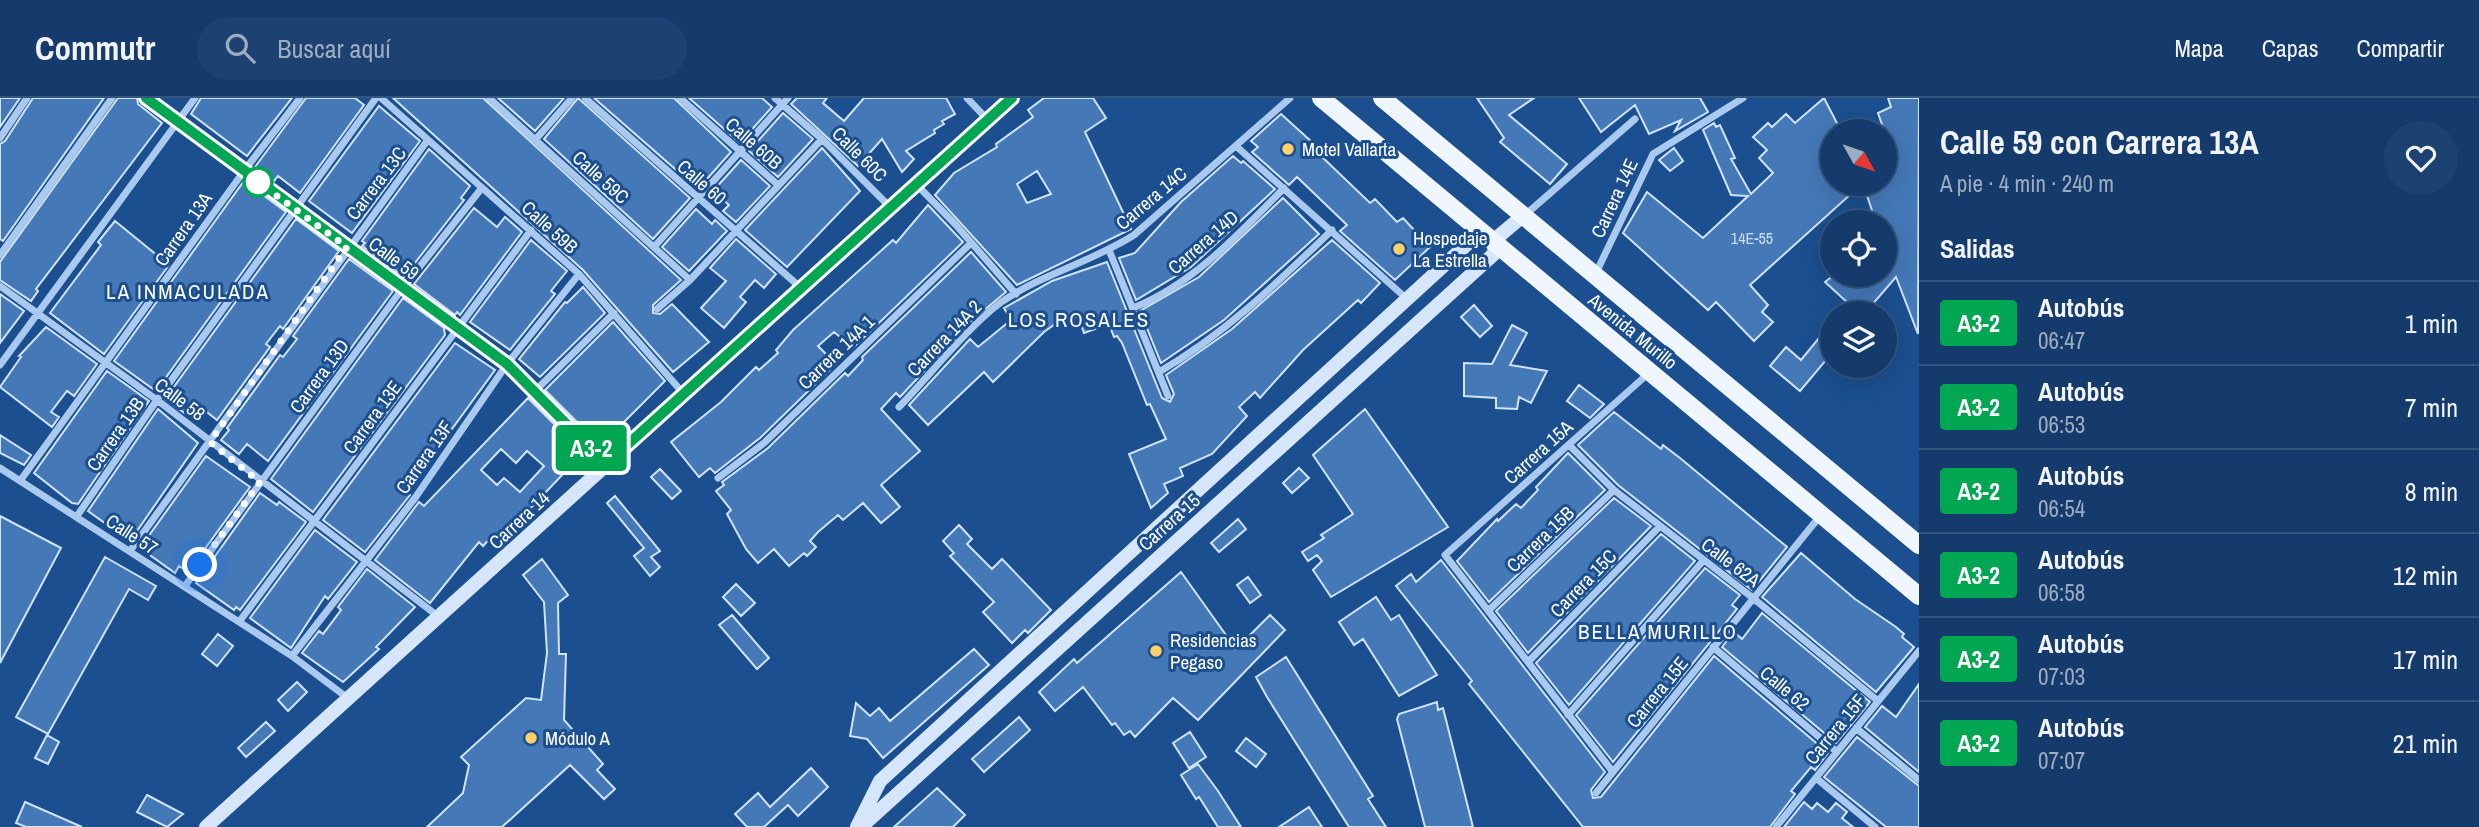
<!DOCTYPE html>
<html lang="es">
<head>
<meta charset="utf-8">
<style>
	:root { --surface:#143b6b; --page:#1d4271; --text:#f1f3f6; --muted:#9dadc1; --line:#33557e }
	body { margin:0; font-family:"Archivo Narrow",sans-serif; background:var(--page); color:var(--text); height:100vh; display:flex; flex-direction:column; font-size:26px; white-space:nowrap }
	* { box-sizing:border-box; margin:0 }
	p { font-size:23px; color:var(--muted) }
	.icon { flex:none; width:38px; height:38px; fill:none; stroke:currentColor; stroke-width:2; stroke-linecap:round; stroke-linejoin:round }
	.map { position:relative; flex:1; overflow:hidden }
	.drawer { display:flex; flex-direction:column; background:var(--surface); width:560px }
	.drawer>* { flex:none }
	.badge { padding:0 14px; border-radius:5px; font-size:24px; line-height:46px }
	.needle { width:46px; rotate:130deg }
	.tools { position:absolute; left:1820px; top:21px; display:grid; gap:14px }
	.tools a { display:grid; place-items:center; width:77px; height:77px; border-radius:50%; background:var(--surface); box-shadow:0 7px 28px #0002,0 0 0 2px var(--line); font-size:35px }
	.you { position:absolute; width:35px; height:35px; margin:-18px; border:5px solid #fff; border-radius:50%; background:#1a73e8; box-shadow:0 0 0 10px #1a73e833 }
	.map>.badge { position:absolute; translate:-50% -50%; box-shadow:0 0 0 4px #fff }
	h2 { padding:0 21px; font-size:26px; line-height:63px }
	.round { display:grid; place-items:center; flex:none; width:74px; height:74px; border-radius:37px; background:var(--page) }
	.headline { display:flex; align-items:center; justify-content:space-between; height:119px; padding:0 21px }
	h1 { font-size:33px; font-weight:700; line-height:52px }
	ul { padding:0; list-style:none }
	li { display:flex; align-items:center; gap:21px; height:84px; padding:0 21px; border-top:2px solid var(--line) }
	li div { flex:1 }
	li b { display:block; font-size:26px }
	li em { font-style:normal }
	li .badge { min-width:77px; font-weight:700; text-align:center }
	header { display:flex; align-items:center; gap:42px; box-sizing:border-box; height:98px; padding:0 35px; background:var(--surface); border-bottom:2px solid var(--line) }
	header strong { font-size:33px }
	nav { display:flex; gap:38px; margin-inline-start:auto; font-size:24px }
	.search { width:490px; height:63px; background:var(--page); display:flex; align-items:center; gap:18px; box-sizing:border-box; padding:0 24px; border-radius:38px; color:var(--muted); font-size:26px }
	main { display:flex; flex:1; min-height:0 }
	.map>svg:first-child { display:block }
</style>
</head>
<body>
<header>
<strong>Commutr</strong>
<div class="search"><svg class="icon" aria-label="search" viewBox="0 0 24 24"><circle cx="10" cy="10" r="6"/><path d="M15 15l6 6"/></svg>Buscar aquí</div>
<nav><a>Mapa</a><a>Capas</a><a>Compartir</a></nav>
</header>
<main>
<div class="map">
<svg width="1919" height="729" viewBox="0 0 1919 729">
	<rect width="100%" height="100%" fill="#1b4f8f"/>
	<!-- building -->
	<path fill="#4478b7" stroke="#cfe3fa" stroke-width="2" fill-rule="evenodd" d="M0 0H20L0 29Z
		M33 0H104L3 143 0 141V46L5 43Z
		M118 0H137L138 6 162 25 36 191 38 193 31 203 0 182V164Z
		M201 0H292L247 58 191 16Z
		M306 0H355L364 7 300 95 278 78 274 83 255 69Z
		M393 0H483L681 182 653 207V215L660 216 672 206 709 244 673 274 583 172Z
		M498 0H564L535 33Z
		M578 0 690 100 653 141 544 41Z
		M594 0H674L731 54 698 91Z
		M689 0H762L772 9 740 45Z
		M797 0H827L823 5 844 23 864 0H946L955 16 942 23 944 26 934 32 935 35 906 53 914 61 902 74 882 41 858 68 791 6Z
		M1044 0H1093L1106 20 1085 34 1131 131 1017 187 935 97 954 75 997 49 996 46 1033 19 1028 12ZM1037 73 1051 96 1027 105 1017 86Z
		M1477 0H1534L1509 17 1567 66 1550 86 1500 44 1504 40Z
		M1579 0H1700L1708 14 1675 33 1681 22 1649 36 1635 7 1601 34Z
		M1824 0 1841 33H1832V86H1862L1750 187 1768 207 1762 214 1773 224 1754 243 1716 204 1708 212 1623 135 1647 94 1703 140 1748 98 1731 97 1703 32 1714 25 1716 29 1720 27 1735 60 1731 61 1751 96 1773 75 1759 60 1767 52 1753 39 1768 25 1772 29 1786 16 1795 25Z
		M1888 0H1919L1918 236 1896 179 1865 215H1840L1848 205 1825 184 1834 177H1885V124H1876L1863 86H1885V50L1889 47 1878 15 1891 9Z
		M379 8 420 43 352 135 309 103Z
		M783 15 813 41 778 79 749 53Z
		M1281 16 1323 54 1320 57 1370 105 1375 101 1397 124 1403 120 1430 149 1395 182 1340 133 1347 127 1297 79 1289 87 1252 54 1258 49 1251 43Z
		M822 50 860 93 787 169 745 132Z
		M1674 50 1683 63 1670 73 1659 62Z
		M429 51 470 88 461 100 464 102 404 179 362 148 365 145 362 143Z
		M1233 58 1241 65 1243 63 1275 91 1191 169 1136 202 1119 160 1135 155 1181 104Z
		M741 62 770 88 736 124 723 113 729 107 713 93Z
		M244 83 286 114 156 293 114 263Z
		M1283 100 1319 136 1224 222 1161 265 1140 213 1199 179Z
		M928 107 963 144 853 250 834 234 818 248 836 266 760 340 715 375 710 370 699 379 671 344 721 304 756 269 759 272 778 255 776 252 793 232 893 142 896 145Z
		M474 110 497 129 505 119 522 134 460 217 457 214 455 217 414 186Z
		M696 111 712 126 715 122 727 133 689 173 662 149Z
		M296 121 339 153 283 231 280 228 266 246 270 249 217 322 194 304 186 316 165 301Z
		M115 123 169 167 104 256 50 215 101 147 98 144Z
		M736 141 776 176 764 190 755 182 740 199 746 204 724 230 701 210 726 183 710 170Z
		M531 142 567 173 551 193 555 196 510 252 470 224Z
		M1332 142 1380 185 1361 205 1358 202 1303 252 1260 300 1255 294 1239 309 1247 318 1212 356 1180 370 1183 378 1164 386 1168 395 1151 410 1129 356 1166 341 1150 306 1147 307 1122 245 1117 238 1114 239 1109 226 1084 235 1078 218 1074 220 1072 214 1044 234 993 284 984 274 928 327 909 307 970 241 978 249 1011 222 1004 210 1052 183 1107 164 1162 300 1170 304 1174 296 1166 277 1232 231Z
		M971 154 1006 194 971 223 900 299 896 295 881 311 920 353 881 387 900 409 881 425 863 405 843 422 838 417 818 434 810 443 816 449 807 458 804 455 789 468 774 451 758 465 746 451 727 416 731 412 716 393 724 387 722 384 768 350 845 275 848 278 863 262 862 259Z
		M349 161 393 193 268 363 247 346 239 356 221 342 229 332 227 330 280 257 283 259 297 241 293 238Z
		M583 189 605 215 540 279 519 261 565 204 567 205Z
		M0 196 24 213 0 245Z
		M403 200 444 230 445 237 313 414 271 381Z
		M1474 207 1492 228 1480 239 1461 219Z
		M613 224 665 283 603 345 598 340 595 342 545 292Z
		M1832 224V255L1800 293 1770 268 1786 249 1801 262Z
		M1512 227 1527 235 1510 267 1547 273 1531 305 1519 299 1517 311 1496 310V300L1464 298V265L1492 266Z
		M46 229 97 266 74 298 67 293 51 314 59 319 52 329 0 289 21 259 19 258Z
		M455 245 495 272 406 394 410 397 365 454 323 422Z
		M107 273 149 303 78 406 72 405 34 375Z
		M1579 287 1604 306 1590 320 1567 303Z
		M528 300 583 355 526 415 523 412 496 441 493 437 483 448 479 444 430 505 375 462 419 404 424 408ZM501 351 516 365 527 353 544 368 520 394 504 380 497 387 481 372Z
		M158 311 198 345 130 443 88 413Z
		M1365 311 1448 429 1331 499 1313 472 1322 463 1317 457 1308 463 1302 454 1324 440 1321 437 1353 416 1313 357Z
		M1614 314 1661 351 1663 347 1680 360 1787 449 1752 492 1618 387 1578 347Z
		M0 337 31 357 24 367 0 355Z
		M1568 355 1605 392 1489 504 1457 463 1497 421 1498 423 1516 406 1521 410 1538 392 1536 389Z
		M206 358 250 389 188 474 179 468 175 475 140 450Z
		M1299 370 1309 380 1292 395 1283 385Z
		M660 371 681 393 672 401 651 379Z
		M260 395 277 407 279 404 306 424 240 512 236 509 234 512 196 485Z
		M615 398 660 453 651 459 660 469 650 478 634 458 644 450 607 405Z
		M1614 400 1651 428 1528 555 1496 513Z
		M0 418 61 450 0 565Z
		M1238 421 1246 431 1219 454 1211 445Z
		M959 427 972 441 967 446 992 471 1002 461 1051 512 1028 535 1025 532 1012 545 983 514 994 504 950 458 954 455 943 443Z
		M315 432 357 464 328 501 325 498 291 550 250 520Z
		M1661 436 1695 463 1569 607 1536 565Z
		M1801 455 1855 501 1896 529 1904 536 1902 539 1914 549 1876 594 1762 499Z
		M105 459 156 488 148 502 129 491 48 636 16 619Z
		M542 461 568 497 558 505 559 556H566L564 622 603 666 597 672 615 691 604 701 570 667 502 729H427L463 695 469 667 461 659 526 600 541 602 547 555 544 504 523 477Z
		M1441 462 1605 674 1591 692 1593 700 1601 699 1714 558 1828 655 1815 672 1811 669 1791 693 1795 696 1770 729H1583L1469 586 1472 583 1396 488 1411 476 1416 484Z
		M1705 470 1740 497 1732 507 1737 511 1613 664 1576 617Z
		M367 471 415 509 376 549 379 551 343 584 302 555 319 533 323 536 341 512 338 509Z
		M1181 474 1236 551 1270 517 1285 532 1198 622 1173 600 1135 639 1130 633 1124 637 1115 625 1112 627 1083 589 1055 613 1039 594 1074 561 1077 565Z
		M1248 479 1261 497 1250 505 1237 487Z
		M736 486 755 505 741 518 723 499Z
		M1376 499 1391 522 1399 517 1437 577 1399 598 1363 541 1354 547 1339 524Z
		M1762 515 1870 604 1836 645 1722 549 1734 534 1742 541Z
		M732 517 769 560 757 571 719 527Z
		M218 536 233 548 217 568 202 556Z
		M974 551 989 567 883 660 867 641 850 638 856 605 870 618 879 610 890 623Z
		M1286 559 1373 698 1368 701 1386 729H1349L1267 599 1256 579Z
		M297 584 307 594 288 613 278 602Z
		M1919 586V674L1865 629 1882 608 1896 619Z
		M1437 604 1438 612 1443 610 1473 729H1425L1397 621 1399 616Z
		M1019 619 1030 632 984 674 972 661Z
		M266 624 275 633 246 659 238 650Z
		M1190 634 1206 659 1189 670 1173 645Z
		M47 637 59 644 48 666 35 660Z
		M1857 639 1919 688V729H1886L1824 679Z
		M1246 640 1266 656 1256 669 1236 653Z
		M1198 666 1218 693 1241 729H1218L1199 699 1196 701 1181 677Z
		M811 670 828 689 798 718 788 707 764 729H747L735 716 758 695 770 709Z
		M937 690 965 717 953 729H894Z
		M147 697 183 716 167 729 137 714Z
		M25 704 82 729H26L16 725Z
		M1804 704 1812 711 1817 705 1828 714 1836 705 1847 714 1842 720 1853 729H1784Z
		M1309 709 1322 729H1279Z"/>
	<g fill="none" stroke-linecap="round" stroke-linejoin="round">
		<!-- minor -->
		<path stroke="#a9c9ee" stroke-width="7" d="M381 0 579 176 683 295
			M489 0 690 182
			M585 0 800 189
			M680 0 777 86
			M775 0 822 41 889 108
			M967 0 987 21
			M0 40 27 0
			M536 41 572 0
			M1236 48 1407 201
			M915 85 956 127 1016 196
			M1525 117 1635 21
			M654 149 788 0
			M1109 152 1168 298
			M0 157 112 0
			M1595 177 1653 56 1743 0
			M0 188 157 302 439 519
			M1133 210C1192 187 1240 135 1284 90
			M657 211 690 182 822 41
			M0 267 195 0
			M1159 274C1225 236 1277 185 1332 132
			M535 293 614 215
			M899 309C929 278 968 229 1000 205 1041 176 1092 164 1134 137L1290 0
			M1569 347 1614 392 1753 500 1878 603
			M0 370 292 558 349 601
			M718 380 764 345 971 145
			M20 383 244 73 300 0
			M77 418 157 302 376 0
			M130 453 427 43
			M185 488 402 191 481 91
			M1489 512 1614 392
			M239 524 531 132
			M1713 549 1837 654
			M292 558 415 400 507 266 579 176
			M1529 563 1659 429
			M1568 617 1703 463
			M1856 630 1919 682
			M1613 674 1445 457 1650 274
			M1816 680 1875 729
			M1596 695 1820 418
			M1776 729 1919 553"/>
		<!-- tertiary -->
		<path stroke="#a9c9ee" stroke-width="12" d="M146 0 507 266 606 366"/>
		<!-- secondary -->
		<path stroke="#d6e6fa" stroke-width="14" d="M1493 143 1523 118
			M206 729 1012 0
			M857 729 880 683 1476 138 1492 143
			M861 729 1495 155 1493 143"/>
		<!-- primary -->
		<path stroke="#f0f6ff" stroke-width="18" d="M1321 0 1919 498
			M1382 0 1919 447"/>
	</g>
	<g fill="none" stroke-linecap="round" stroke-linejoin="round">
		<defs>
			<path id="line" d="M146 0 507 266 606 366 1012 0"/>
		</defs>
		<!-- line casing -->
		<use href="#line" stroke="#fff" stroke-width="16"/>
		<!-- line -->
		<use href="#line" stroke="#00a651" stroke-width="10"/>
		<!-- walk -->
		<path stroke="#fff" stroke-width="7" stroke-dasharray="0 12.6" d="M200 467 260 384 210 344 347 149 258 84"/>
	</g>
	<!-- markers -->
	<g fill="#ffd166" stroke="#1b4f8f" stroke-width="2.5">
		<circle cx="1288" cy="51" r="7"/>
		<circle cx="1399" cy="151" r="7"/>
		<circle cx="1156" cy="553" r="7"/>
		<circle cx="531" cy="640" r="7"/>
	</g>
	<circle fill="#fff" stroke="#00a651" stroke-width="3.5" cx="258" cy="84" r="14"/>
	<g text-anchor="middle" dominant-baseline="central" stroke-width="6" stroke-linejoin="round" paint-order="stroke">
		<!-- number labels -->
		<g font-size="16" fill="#d0dded">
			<text x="1752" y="140">14E-55</text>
		</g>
		<!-- street labels -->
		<g font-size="19" fill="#fff" stroke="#1b4f8f">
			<text transform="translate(754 45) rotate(41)">Calle 60B</text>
			<text transform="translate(860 56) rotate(45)">Calle 60C</text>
			<text transform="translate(601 79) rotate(42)">Calle 59C</text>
			<text transform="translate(702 84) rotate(41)">Calle 60</text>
			<text transform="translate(376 85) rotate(-53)">Carrera 13C</text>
			<text transform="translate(1151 100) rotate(-40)">Carrera 14C</text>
			<text transform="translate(1614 100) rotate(-65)">Carrera 14E</text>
			<text transform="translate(550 129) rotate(42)">Calle 59B</text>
			<text transform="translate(183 131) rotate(-55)">Carrera 13A</text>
			<text transform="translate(1203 144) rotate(-41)">Carrera 14D</text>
			<text transform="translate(394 160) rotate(37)">Calle 59</text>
			<text transform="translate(1633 233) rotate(39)">Avenida Murillo</text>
			<text transform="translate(944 240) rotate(-46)">Carrera 14A 2</text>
			<text transform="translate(836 254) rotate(-44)">Carrera 14A 1</text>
			<text transform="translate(319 278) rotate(-54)">Carrera 13D</text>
			<text transform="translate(180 301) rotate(37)">Calle 58</text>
			<text transform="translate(372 319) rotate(-54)">Carrera 13E</text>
			<text transform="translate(115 336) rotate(-55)">Carrera 13B</text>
			<text transform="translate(1538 354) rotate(-42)">Carrera 15A</text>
			<text transform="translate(424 359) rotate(-55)">Carrera 13F</text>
			<text transform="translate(519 422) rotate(-43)">Carrera 14</text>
			<text transform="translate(1169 424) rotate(-42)">Carrera 15</text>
			<text transform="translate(132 436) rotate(33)">Calle 57</text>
			<text transform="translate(1540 441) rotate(-44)">Carrera 15B</text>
			<text transform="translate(1731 464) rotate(37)">Calle 62A</text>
			<text transform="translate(1583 485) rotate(-46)">Carrera 15C</text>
			<text transform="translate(1785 590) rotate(40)">Calle 62</text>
			<text transform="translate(1657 594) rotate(-51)">Carrera 15E</text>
			<text transform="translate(1835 631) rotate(-51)">Carrera 15F</text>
		</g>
		<!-- poi labels -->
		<g font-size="19" fill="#fff" stroke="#1b4f8f" text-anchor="start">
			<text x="1302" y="51">Motel Vallarta</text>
			<text x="1413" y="140">Hospedaje<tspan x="1413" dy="22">La Estrella</tspan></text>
			<text x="1170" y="542">Residencias<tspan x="1170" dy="22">Pegaso</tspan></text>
			<text x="545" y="640">Módulo A</text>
		</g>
		<!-- neighbourhood labels -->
		<g font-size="21" letter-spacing="2" fill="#fff" stroke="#1b4f8f">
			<text x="188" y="193">LA INMACULADA</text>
			<text x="1079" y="221">LOS ROSALES</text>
			<text x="1658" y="533">BELLA MURILLO</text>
		</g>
	</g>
</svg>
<div class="tools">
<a><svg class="needle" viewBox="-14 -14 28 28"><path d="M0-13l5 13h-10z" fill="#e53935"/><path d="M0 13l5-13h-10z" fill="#9dadc1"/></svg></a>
<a><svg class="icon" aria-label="locate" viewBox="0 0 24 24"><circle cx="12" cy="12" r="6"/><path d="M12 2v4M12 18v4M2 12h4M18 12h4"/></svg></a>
<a><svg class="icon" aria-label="layers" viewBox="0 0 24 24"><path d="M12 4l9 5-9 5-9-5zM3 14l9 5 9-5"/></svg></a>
</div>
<div class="you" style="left:200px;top:467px"></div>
<b class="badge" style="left:591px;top:350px;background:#00a651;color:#fff">A3-2</b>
</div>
<section class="drawer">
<div class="headline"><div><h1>Calle 59 con Carrera 13A</h1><p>A pie · 4 min · 240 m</p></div><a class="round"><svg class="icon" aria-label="heart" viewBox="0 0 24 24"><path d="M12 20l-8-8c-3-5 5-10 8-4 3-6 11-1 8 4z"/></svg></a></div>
<h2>Salidas</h2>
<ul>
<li><span class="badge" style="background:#00a651;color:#fff">A3-2</span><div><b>Autobús</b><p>06:47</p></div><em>1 min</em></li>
<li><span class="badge" style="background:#00a651;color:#fff">A3-2</span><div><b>Autobús</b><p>06:53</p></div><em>7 min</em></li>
<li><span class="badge" style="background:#00a651;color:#fff">A3-2</span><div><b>Autobús</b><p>06:54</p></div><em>8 min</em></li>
<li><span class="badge" style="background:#00a651;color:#fff">A3-2</span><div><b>Autobús</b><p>06:58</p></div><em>12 min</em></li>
<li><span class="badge" style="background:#00a651;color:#fff">A3-2</span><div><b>Autobús</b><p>07:03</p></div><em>17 min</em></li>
<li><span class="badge" style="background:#00a651;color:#fff">A3-2</span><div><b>Autobús</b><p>07:07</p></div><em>21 min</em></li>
</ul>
</section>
</main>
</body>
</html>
